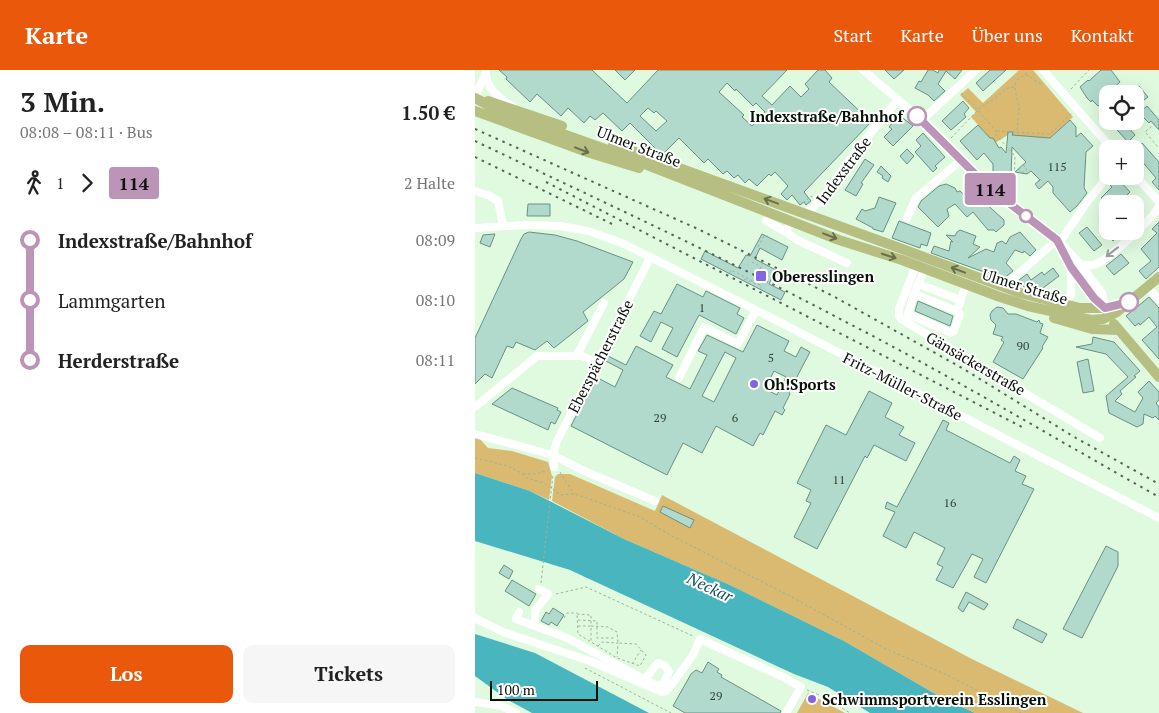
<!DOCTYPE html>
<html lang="de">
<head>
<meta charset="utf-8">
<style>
	:root { --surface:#fff; --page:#f6f6f6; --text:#222; --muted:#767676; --accent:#ea580c }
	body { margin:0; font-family:"PT Serif",serif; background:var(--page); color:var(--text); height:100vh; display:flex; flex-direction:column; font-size:19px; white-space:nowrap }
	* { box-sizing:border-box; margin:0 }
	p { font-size:16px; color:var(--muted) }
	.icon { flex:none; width:28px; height:28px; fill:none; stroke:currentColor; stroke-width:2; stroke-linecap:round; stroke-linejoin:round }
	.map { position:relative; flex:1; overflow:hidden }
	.side { display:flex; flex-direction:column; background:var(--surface); width:475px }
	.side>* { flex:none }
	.badge { padding:0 10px; border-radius:4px; font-size:18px; line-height:32px }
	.buttons { position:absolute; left:624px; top:15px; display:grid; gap:10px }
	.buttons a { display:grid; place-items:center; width:45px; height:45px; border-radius:10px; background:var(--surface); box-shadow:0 5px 20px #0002; font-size:25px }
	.scale { position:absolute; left:15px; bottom:12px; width:108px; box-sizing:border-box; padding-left:5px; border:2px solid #081108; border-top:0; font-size:14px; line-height:18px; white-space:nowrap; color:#081108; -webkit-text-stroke:4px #fff; paint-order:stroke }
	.map>.badge { position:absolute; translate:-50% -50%; box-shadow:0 0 0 2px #fff }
	.legs { display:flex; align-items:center; gap:8px; height:55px; padding:0 20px; font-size:16px }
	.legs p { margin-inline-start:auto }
	.summary { display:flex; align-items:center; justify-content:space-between; height:85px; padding:0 20px }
	h1 { font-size:28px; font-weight:600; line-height:38px }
	.action { display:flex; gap:10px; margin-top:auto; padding:10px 20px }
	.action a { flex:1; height:58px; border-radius:10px; background:var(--accent); color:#fff; font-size:20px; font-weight:600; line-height:58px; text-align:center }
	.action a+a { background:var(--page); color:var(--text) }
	ul { padding:0 20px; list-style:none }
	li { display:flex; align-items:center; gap:18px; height:60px; font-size:19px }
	li i { display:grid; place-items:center; width:8px; height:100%; margin:0 6px; background:currentColor }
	li i::after { content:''; width:12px; height:12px; margin:-6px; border:4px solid; border-radius:50%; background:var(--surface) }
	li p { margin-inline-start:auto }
	li:first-child i { background:linear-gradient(#0000 50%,currentColor 0) }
	li:last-child i { background:linear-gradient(currentColor 50%,#0000 0) }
	header { display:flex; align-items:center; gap:30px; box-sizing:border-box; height:70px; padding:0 25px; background:var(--accent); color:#fff }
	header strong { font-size:24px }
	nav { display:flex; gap:28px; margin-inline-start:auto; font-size:18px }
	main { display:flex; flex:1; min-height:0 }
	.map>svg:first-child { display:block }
</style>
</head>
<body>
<header>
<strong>Karte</strong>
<nav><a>Start</a><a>Karte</a><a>Über uns</a><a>Kontakt</a></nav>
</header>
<main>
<section class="side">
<div class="summary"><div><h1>3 Min.</h1><p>08:08 – 08:11 · Bus</p></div><b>1.50 €</b></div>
<div class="legs"><svg class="icon" aria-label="walk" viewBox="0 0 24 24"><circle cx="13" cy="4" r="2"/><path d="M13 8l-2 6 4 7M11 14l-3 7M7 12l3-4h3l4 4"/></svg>1<svg class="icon" aria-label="forward" viewBox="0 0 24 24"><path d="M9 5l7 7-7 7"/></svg><b class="badge" style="background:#bb94b8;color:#111">114</b><p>2 Halte</p></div>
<ul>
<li><i style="color:#bb94b8"></i><b>Indexstraße/Bahnhof</b><p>08:09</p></li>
<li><i style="color:#bb94b8"></i><span>Lammgarten</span><p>08:10</p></li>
<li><i style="color:#bb94b8"></i><b>Herderstraße</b><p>08:11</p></li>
</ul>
<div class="action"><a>Los</a><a>Tickets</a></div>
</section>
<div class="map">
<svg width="684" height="643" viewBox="0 0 684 643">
	<rect width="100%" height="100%" fill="#dffadf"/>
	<!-- green -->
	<path fill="#d9ba70" d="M544 0H558L598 47 575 68 533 65 520 73 518 68H515L496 47 501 42 485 25 493 18 508 33Z
		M0 367 4 368 13 378 37 381 73 392 77 406 74 430 55 421 0 403Z
		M83 404H95L180 441 187 425 497 589 608 643H500L469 629 369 571 255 515 149 469 77 431 80 407Z
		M333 623 370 643H322Z"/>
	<!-- water -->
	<path fill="#49b5bf" d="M0 403 55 421 149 469 255 515 369 571 469 629 500 643H395L353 617 319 604 95 500 0 471Z
		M0 564 60 583 174 643H57L33 630 0 606Z"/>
	<!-- building -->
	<path fill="#b1dacd" stroke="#699084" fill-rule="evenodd" d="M24 0H117L152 33 183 0H312L287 26 297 35 315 16 326 27 334 19 330 14 343 0H350L357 8 354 12 396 52 329 122 336 131 331 135 329 132 325 135 317 125 312 130 306 124 313 116 300 102 296 106 294 104 282 116 274 109 270 113 263 105 259 108 252 101 248 104 233 89 229 93 204 68 187 85 155 53 147 61 128 43 120 50 115 46 109 53 93 38 86 46 62 24 55 32 31 9 32 7ZM252 13 260 21 261 19 278 36 281 33 290 42 277 56 267 47 269 45 244 22ZM173 38 179 43 181 41 192 51 181 61 165 46Z
		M140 0H160L150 10Z
		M410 0H429L419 9Z
		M453 0H458L463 3 464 0H487L480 9 471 1 463 14 470 21 459 31 453 25 440 18 444 11 446 12Z
		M515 0H531L508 21 501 13Z
		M626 0H636L645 12 636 20 633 17 626 24 631 30 623 36 617 30 616 32 612 28 605 17 613 10 614 11Z
		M664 16 673 27 665 33 660 27V24L656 23Z
		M488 31 494 38 489 44 491 47 476 60 467 51Z
		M672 36 684 50V60L676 51 674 53 664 43Z
		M424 45 438 56 418 76 409 67 417 59 414 57Z
		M595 50 601 57V67L606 63 618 76 611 82 609 118 612 123 602 136 595 142 578 123V117L573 111 564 119 560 114 565 110 556 101 552 104 540 102 551 92 537 77 536 108 531 107 523 114 518 107V94L509 83 502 90 485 71 503 55 515 68H518L524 78 526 77 531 83 533 62H538L537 65 575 68Z
		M634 51H648L660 65 653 72Z
		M448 63 470 87 460 96 462 98 458 102 440 82 446 76 441 70Z
		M667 73 684 92V120L677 112 681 108 660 83V80Z
		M432 79 439 86 432 94 425 86Z
		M390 89 399 95 386 113 388 114 381 126 370 120Z
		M406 96 416 106 413 112 407 108 408 106 402 102Z
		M637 106 644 110 655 122 649 128 655 134H631L626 128 637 117 633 113Z
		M471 114 480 118 482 122 485 121 500 135 504 131H508L529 150V155L521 162 519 160H513L498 142 492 147 480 134 472 139 474 146 463 157 443 137 446 131 464 116Z
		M404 127 421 133 408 162 398 159V158L381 149 387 139 390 141 400 138Z
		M660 131 669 141 660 150Z
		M53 134H75V146H52Z
		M424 151 456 163 452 176 446 174 445 178 417 168Z
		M632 151V161H648L638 171 625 158Z
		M684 152V197L671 209 664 201 676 191 666 179 682 163 677 159Z
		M612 157 627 175 619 181 604 163Z
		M485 160 501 166 498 174 505 177 493 188 511 179 519 182 522 173 527 171 531 174 535 167 545 162 561 180 555 186 549 181 548 183 540 180 531 193 538 201 528 209 524 208 517 200 512 203 456 183 459 176 474 181 476 171 478 172 471 165 480 166 482 162Z
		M54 162 80 165 102 171 158 192 149 209 108 242 113 251 79 278 72 271 60 280 41 272 38 278 32 276 17 308 10 304 0 314V268L46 169 49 164Z
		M20 164 15 177 5 173 8 165Z
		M287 164 313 177 307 190 285 178 280 189 301 200 294 214 310 222 306 230 226 189 230 181 263 198 271 185 275 186Z
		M646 184 654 193 639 205 631 196Z
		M578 198 584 206 564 221 560 220 556 214 552 218 549 217 544 210 552 204 556 210 567 202 569 205Z
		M202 214 228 227 231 221 265 238 262 244 269 248 261 264 224 245 202 287 187 279 198 258 186 252 176 272 165 266 179 241 186 244Z
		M674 227 684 238V289L667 270 682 257 674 247 665 255 664 253 660 256 651 246Z
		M443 231 478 246 475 256 440 241Z
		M522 237 528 238 533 244H541L562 252 564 250 565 253 568 254 565 263 573 267 567 277 568 278 548 309 518 292 529 272 526 270 528 267 518 264 521 255 516 250 515 245 517 241Z
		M282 255 314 271 309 281 321 287 326 277 335 282 314 322 315 324 308 338 310 340 307 345 300 341 288 365 285 363 278 376 241 356 227 383 208 373 192 405 96 356 121 307 140 317 148 300 129 290 133 286 151 295 161 276 198 295 191 307 215 319 232 285 223 281 232 265 268 282ZM250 282 261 288 239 332 227 326ZM299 301 311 307 302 325 290 319Z
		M618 267 639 272 665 301 659 306 661 307 645 321 647 324 640 331 660 342 668 328 663 322 674 311 684 322V330L681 333 684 337V350L680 346 678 348 669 344 668 354 662 357 634 343 631 326 653 307 631 284 601 277 617 274Z
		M613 289 619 321 608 323 602 292Z
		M37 318 83 338 82 340 86 342 80 354 76 352 73 360 17 334Z
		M394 321 417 333 410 347 429 357 424 365 440 373 431 391 399 375 392 388 390 386 342 479 319 467 336 433 331 431 336 420 322 413 351 355 371 365Z
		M468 350 474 353 471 360 535 393 539 386 545 390 540 401 551 406 547 414 559 419 511 513 499 507 508 489 497 484 478 518 461 510 468 497 462 494 470 478 439 462 431 478 408 466 420 442 410 438 412 432 422 437Z
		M188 436 219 450 215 458 185 442Z
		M631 476 643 482V496L607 568 588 559Z
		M29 495 38 501 34 509 24 503Z
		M37 510 61 524 54 536 30 521Z
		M491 522 513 534 509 540 494 532 488 542 483 538Z
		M78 538 89 545 82 556 76 552 74 555 66 551 71 542 74 544Z
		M542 549 572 564 567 573 538 558Z
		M233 592 244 599 242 602 247 605 246 607 306 641 305 643H210L198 636 216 604 221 600 227 603Z"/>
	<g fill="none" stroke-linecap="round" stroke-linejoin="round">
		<!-- path -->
		<path stroke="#9cb19c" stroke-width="1" stroke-dasharray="2.5 2.5" stroke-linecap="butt" d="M551 5C558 7 561 14 569 14
			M540 18 544 39 542 61
			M596 19 614 0
			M486 23 503 40C508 35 513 33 519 29 527 24 529 17 539 17L542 10 551 4 552 0
			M684 50 670 62 684 78
			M522 61 575 64 597 43
			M476 68 503 40 521 61V65L540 86 539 111 542 129
			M544.5 99a3.5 3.5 0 1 1 7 0a3.5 3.5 0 1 1-7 0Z
			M565 109 570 114 564 119 560 114Z
			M328 133 336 126 338 127
			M283 177 289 166H293
			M277 192 286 197
			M285 199 288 193
			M255 203 256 200 278 211 280 207
			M269 209 287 216 285 219
			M0 388 33 396 48 404 52 408 69 413 86 425 100 424 165 447 197 466 313 525 413 580 470 604 546 643
			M85 402 99 424
			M48 404H61L71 401
			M66 513 78 405
			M81 524 111 517 218 566
			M102 544 116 545V556L133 557 142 562 143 573 161 574 171 585 165 596 142 588 103 564Z
			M89 548 92 543H102
			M103 550 122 551V568H140
			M103 556H116V572
			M123 576 127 572 143 573 142 587
			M157 594 166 580
			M110 598 196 643
			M332 620 349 627 375 643"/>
		<!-- minor -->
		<path stroke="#fff" stroke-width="8" d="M388 0 447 50 512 116 585 172 605 194 627 223 630 238
			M568 0 637 79
			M11 2C10 18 25 29 37 36
			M0 27 10 4
			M447 50 501 0
			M660 105 684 132
			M0 121 15 126 23 131 28 156
			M329 143C346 136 362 106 374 91 390 70 406 49 423 30
			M432 148 441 128 486 90
			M291 151 311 162
			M317 151 311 162 322 170 372 193
			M0 158 49 155 85 156 113 161 147 173 281 240 684 448
			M585 172 612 132 626 115 632 101
			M586 176C597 199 611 221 630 238
			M605 194C611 195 616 196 621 194 634 189 678 149 684 136
			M441 195 424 239V246L426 249 625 368
			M450 198 439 224 433 244 476 263 479 261 485 244 482 241
			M444 214 485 230
			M528 217 582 170
			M673 217 684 230
			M439 224 482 241 491 214
			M584 233 591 230 596 225V197
			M102 285 129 233
			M204 308 229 257 263 274 281 240
			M0 337 62 286H107L122 293
			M0 364 78 385 107 400 180 431
			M79 397 78 385 82 371 175 188
			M44 542 41 549 92 568 171 610
			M0 548 28 562 115 591 187 622 191 621 195 617 218 585 225 569 308 607 326 617 311 643
			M60 555V541L73 524 64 519
			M183 593 190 596 194 602 188 614 183 616 174 612 171 608 181 595Z
			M0 632 27 636 41 643"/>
		<!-- major -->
		<path stroke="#b7be82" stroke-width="10" d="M0 28 24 41 144 84 364 170 427 190 525 227 553 236 616 250 628 249 642 242 684 207
			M13 31 87 56
			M0 41 115 83 164 98
			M138 74 430 180 545 223 605 238H630L650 234
			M579 248 617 259 643 260
			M639 254 684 307"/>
		<!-- rail -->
		<path stroke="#546354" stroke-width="2" stroke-dasharray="2.5 5" stroke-linecap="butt" d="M0 59 223 159 358 226 487 298 601 368 684 414
			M0 71C124 130 248 187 369 251 476 306 579 368 684 427
			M0 87 137 154
			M71 112 547 357"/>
	</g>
	<!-- one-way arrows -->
	<defs><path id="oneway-shaft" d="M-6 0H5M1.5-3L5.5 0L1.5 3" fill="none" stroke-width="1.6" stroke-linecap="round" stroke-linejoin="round" transform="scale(1.25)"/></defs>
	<g stroke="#68704b">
		<use href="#oneway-shaft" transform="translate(107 80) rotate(21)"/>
		<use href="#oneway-shaft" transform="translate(296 131) rotate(-160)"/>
		<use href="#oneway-shaft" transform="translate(355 166) rotate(21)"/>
		<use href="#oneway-shaft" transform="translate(414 186) rotate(18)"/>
		<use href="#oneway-shaft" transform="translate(483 200) rotate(-159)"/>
	</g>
	<use stroke="#9ca09c" href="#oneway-shaft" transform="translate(637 182) rotate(142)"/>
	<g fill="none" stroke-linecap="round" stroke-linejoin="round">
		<defs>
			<path id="line-1" d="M442 46 512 116 582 170 596 197 619 228 630 238 654 232"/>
		</defs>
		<!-- line-1 casing -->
		<use href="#line-1" stroke="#fff" stroke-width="11"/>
		<!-- line-1 -->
		<use href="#line-1" stroke="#bb94b8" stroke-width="8"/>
	</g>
	<!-- markers -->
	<g fill="#fff" stroke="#bb94b8" stroke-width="2.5">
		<circle cx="442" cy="46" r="9"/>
		<circle cx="551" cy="146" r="6"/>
		<circle cx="654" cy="232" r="9"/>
	</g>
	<g fill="#8365e1" stroke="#fff" stroke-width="2">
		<rect x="280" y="200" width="12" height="12" rx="2.5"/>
		<circle cx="279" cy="314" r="5"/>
		<circle cx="337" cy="629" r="5"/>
	</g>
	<g text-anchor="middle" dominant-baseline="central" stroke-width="4" stroke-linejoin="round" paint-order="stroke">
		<!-- number labels -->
		<g font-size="12" fill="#324339">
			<text x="582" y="96">115</text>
			<text x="227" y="237">1</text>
			<text x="548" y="275">90</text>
			<text x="296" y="287">5</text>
			<text x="185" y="347">29</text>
			<text x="260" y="347">6</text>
			<text x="364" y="409">11</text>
			<text x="475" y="432">16</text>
			<text x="241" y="625">29</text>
		</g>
		<!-- stop labels -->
		<g font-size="15" font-weight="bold" fill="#081108" stroke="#fff" text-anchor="end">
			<text x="428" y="46">Indexstraße/Bahnhof</text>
		</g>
		<!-- street labels -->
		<g font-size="15" fill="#081108" stroke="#fff">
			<text transform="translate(164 76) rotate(21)">Ulmer Straße</text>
			<text transform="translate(368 100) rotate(-53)">Indexstraße</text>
			<text transform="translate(550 216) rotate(17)">Ulmer Straße</text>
			<text transform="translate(125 286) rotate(-63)">Eberspächerstraße</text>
			<text transform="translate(501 293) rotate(30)">Gänsäckerstraße</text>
			<text transform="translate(428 316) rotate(27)">Fritz-Müller-Straße</text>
		</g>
		<!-- poi labels -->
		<g font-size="15" font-weight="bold" fill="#081108" stroke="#fff" text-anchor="start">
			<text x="297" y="206">Oberesslingen</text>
			<text x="289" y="314">Oh!Sports</text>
			<text x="347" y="629">Schwimmsportverein Esslingen</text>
		</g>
		<!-- water labels -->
		<g font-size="16" font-style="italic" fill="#16545a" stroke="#fff">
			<text transform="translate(235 517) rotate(25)">Neckar</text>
		</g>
	</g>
</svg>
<div class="buttons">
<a><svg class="icon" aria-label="locate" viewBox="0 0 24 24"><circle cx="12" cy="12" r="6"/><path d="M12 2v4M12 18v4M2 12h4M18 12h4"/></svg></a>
<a>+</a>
<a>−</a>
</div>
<div class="scale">100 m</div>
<b class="badge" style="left:515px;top:119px;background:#bb94b8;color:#111">114</b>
</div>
</main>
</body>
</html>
